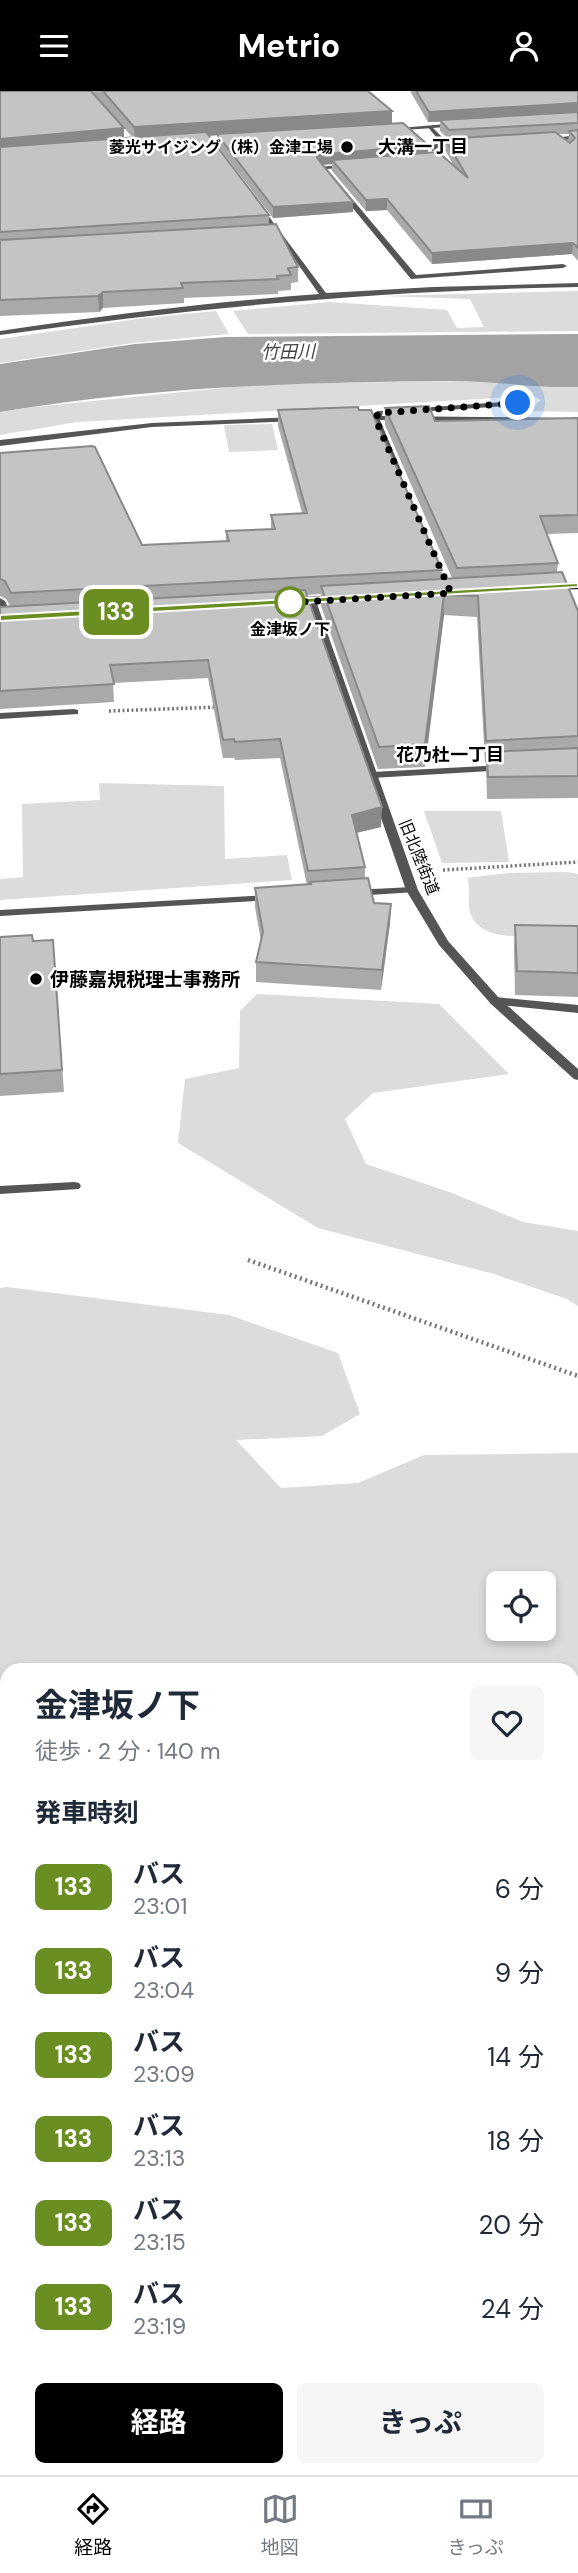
<!DOCTYPE html>
<html lang="ja">
<head>
<meta charset="utf-8">
<style>
	:root { --surface:#fff; --page:#f6f6f7; --text:#1f2937; --muted:#747a83; --line:#e0e1e3; --accent:#000 }
	body { margin:0; font-family:"DM Sans","Noto Sans JP",sans-serif; background:var(--page); color:var(--text); height:100vh; display:flex; flex-direction:column; font-size:26px; white-space:nowrap }
	* { box-sizing:border-box; margin:0 }
	p { font-size:23px; color:var(--muted) }
	.icon { flex:none; width:38px; height:38px; fill:none; stroke:currentColor; stroke-width:2; stroke-linecap:round; stroke-linejoin:round }
	.map { position:relative; flex:1; overflow:hidden }
	.side { position:absolute; left:0px; top:1572px; width:579px; height:814px; display:flex; flex-direction:column; background:var(--surface); border-radius:21px 21px 0 0; box-shadow:0 4px 10px #0003 }
	.side>* { flex:none }
	.badge { padding:0 14px; border-radius:10px; font-size:24px; line-height:46px }
	.controls { position:absolute; left:486px; top:1480px; display:grid; gap:14px }
	.controls a { display:grid; place-items:center; width:70px; height:70px; border-radius:10px; background:var(--surface); box-shadow:0 4px 10px #0003; font-size:35px }
	.you { position:absolute; width:35px; height:35px; margin:-18px; border:5px solid #fff; border-radius:50%; background:#1a73e8; box-shadow:0 0 0 10px #1a73e833 }
	.map>.badge { position:absolute; translate:-50% -50%; box-shadow:0 0 0 4px #fff }
	h2 { padding:0 35px; font-size:26px; line-height:63px }
	.round { display:grid; place-items:center; flex:none; width:74px; height:74px; border-radius:10px; background:var(--page) }
	.headline { display:flex; align-items:center; justify-content:space-between; height:119px; padding:0 35px }
	h1 { font-size:33px; font-weight:700; line-height:52px }
	.action { display:flex; gap:14px; margin-top:auto; padding:14px 35px }
	.action a { flex:1; height:80px; border-radius:10px; background:var(--accent); color:#fff; font-size:28px; font-weight:700; line-height:80px; text-align:center }
	.action a+a { background:var(--page); color:var(--text) }
	ul { padding:0; list-style:none }
	li { display:flex; align-items:center; gap:21px; height:84px; padding:0 35px }
	li div { flex:1 }
	li b { display:block; font-size:26px }
	li em { font-style:normal }
	li .badge { min-width:77px; font-weight:700; text-align:center }
	header { display:flex; justify-content:space-between; align-items:center; height:91px; padding:0 35px; background:var(--accent); color:#fff; font-size:32px; font-weight:700 }
	.menu { display:flex; justify-content:space-around; align-items:center; height:98px; border-top:2px solid var(--line); background:var(--surface); font-size:19px; color:var(--muted) }
	.menu a { display:grid; justify-items:center; gap:4px }
	.menu .active { color:var(--accent) }
	.map>svg:first-child { display:block }
</style>
</head>
<body>
<header><svg class="icon" aria-label="menu" viewBox="0 0 24 24"><path d="M4 6h16M4 12h16M4 18h16"/></svg>Metrio<svg class="icon" aria-label="person" viewBox="0 0 24 24"><circle cx="12" cy="8" r="4"/><path d="M4 21q1-7 8-7t8 7"/></svg></header>
<div class="map">
<svg width="578" height="2384" viewBox="0 0 578 2384">
	<rect width="100%" height="100%" fill="#fff"/>
	<!-- green -->
	<path fill="#dcdcdc" fill-rule="evenodd" d="M578 200V240L248 243 233 220 330 211 447 219 457 237 484 236 470 208 381 205Z
		M216 220 229 243 133 252 0 272V248L144 227Z
		M461 290 578 296V321L527 320 541 309 533 305 77 331 0 344V321L33 316 263 293Z
		M272 333 278 359 229 361 224 334Z
		M99 692 224 695 225 768 287 764 292 789 0 809V788L23 786 22 713 100 709Z
		M424 720H501L509 771 442 772Z
		M567 781 578 783V837C549 842 486 858 471 824 466 813 472 799 467 787L508 782Z
		M257 903 439 913 509 983 373 1002 345 1028 366 1073 452 1102 523 1131 578 1140V1215L567 1208 494 1183 318 1137 178 1052 185 988 239 977 240 920Z
		M7 1196 229 1224 338 1262 360 1323 322 1345 236 1349 281 1397 358 1392 424 1364 578 1362V1603H572V1578H7V1730L0 1731V1197ZM499 1493H544V1538H499Z"/>
	<!-- water -->
	<path fill="#a3a3a3" d="M578 243V296C535 297 493 290 451 290 300 291 149 296 0 321V273L135 253 226 246Z"/>
	<g fill="none" stroke-linecap="round" stroke-linejoin="round">
		<defs>
			<path id="primary" d="M578 492V498L545 499 539 496 545 493Z
				M342 504 346 506V510L287 515 281 511 287 507Z"/>
		</defs>
		<!-- primary casing -->
		<use href="#primary" stroke="#dbdbdb" stroke-width="2"/>
		<!-- path-far1 -->
		<path stroke="#777" stroke-width="3.5" stroke-dasharray="2 2.5" stroke-linecap="butt" d="M109 620 220 616
			M443 779 578 771"/>
		<!-- path -->
		<path stroke="#777" stroke-width="4.5" stroke-dasharray="2 3.5" stroke-linecap="butt" d="M248 1169 578 1285"/>
		<!-- service -->
		<path fill="#555" fill-rule="evenodd" d="M427 35H431L448 52 466 53 436 57 447 68 435 70V68L439 67 428 55 441 52Z
			M578 44V48L557 49 554 47Z
			M352 73 350 76 327 78 416 184 563 173 567 175 563 177 411 188 319 76Z
			M495 906 578 914V922L491 913 489 910Z"/>
		<!-- pedestrian -->
		<path fill="#555" fill-rule="evenodd" d="M0 507 5 510 13 527 11 529 3 527 0 520Z"/>
		<!-- minor -->
		<path fill="#555" fill-rule="evenodd" d="M257 115H261L326 202 433 196 578 192V196C384 199 192 217 0 244V240C106 224 212 211 319 203Z
			M518 310H521V314L432 320 428 318 432 316Z
			M377 320H383L382 325 578 327V331L380 329 401 379 397 382 393 379 372 329H357L353 327 357 325H373Z
			M295 326 299 328 298 330 152 336 0 355V349L152 332Z
			M74 618 78 619V623L0 628V622Z
			M503 674 507 675V679L372 687 367 684 372 681Z
			M412 796 416 797V801L354 805 348 802 354 799Z
			M271 804 277 807 275 809 0 825V819Z
			M74 1091 79 1092 81 1095 79 1098 0 1103V1095Z
			M572 1767 578 1769V1783L572 1781Z
			M0 1773H7V1787H0Z
			M7 2033V2067L0 2070V2036Z
			M0 2314 7 2316V2336L0 2334Z
			M578 2328V2363L572 2365V2330Z
			M572 2370 576 2378 574 2384H552L554 2378H572Z
			M191 2378H232L234 2384H194Z
			M310 2378H332L331 2384H309Z"/>
		<!-- tertiary -->
		<path fill="#555" fill-rule="evenodd" d="M458 32 460 35 391 40 388 38Z
			M308 508 316 510 418 799 448 850 499 907 578 978V989L574 988 491 913 439 854 406 799 306 510Z"/>
		<!-- primary -->
		<use href="#primary" fill="#000" fill-rule="evenodd"/>
	</g>
	<!-- wall -->
	<path fill="#a9a9a9" fill-rule="evenodd" d="M0 0 124 37V47L132 46 92 0H368L392 20V33L428 54V62L454 75 445 59V48H448L440 40V31H428L410 0H578V170L572 163 432 173 387 119 366 120 332 80V73L322 74 353 121 273 127 217 54V44L209 45 269 124V133L298 176V191L291 192V199L278 200V203L184 207V212L103 217 99 221 0 225ZM558 43H569L568 51Z
		M385 317 435 330 578 327V442L547 443 558 472 557 481 578 520V707L487 708 486 672H485L477 526 444 524 425 676 378 678 321 515V503L307 504 381 736 356 742 365 776V787L374 812 391 813 390 832 381 899 256 891V871L261 850 255 816V797L307 794 280 667 235 669V667H223L208 587 113 592 114 611 0 618V516L10 515 6 508 0 505V362L142 454 226 450V440L271 438V424L302 422 278 335V319L442 479 441 488 452 487 385 334Z
		M515 834 578 835V906L515 904 514 857Z
		M0 846 33 850 53 849 64 1001 0 1005Z
		M572 1670 578 1671V1740L572 1739Z
		M0 1796 7 1798V2017L0 2016Z
		M572 1849 578 1851V1925L574 1939H572Z
		M572 1997 578 1999V2102L572 2100Z
		M7 2151V2266L0 2264V2170Z"/>
	<!-- shaded-wall -->
	<path fill="#898989" d="M578 12V22L428 31 429 21Z
		M392 20V34L135 49 134 36Z
		M124 37V50L0 61V48Z
		M428 54V64L332 69V73L317 74V64Z
		M387 108V119L366 120V109Z
		M353 111V121L273 127V116Z
		M573 152 572 163 432 173V162Z
		M103 201V217L99 221 98 205Z
		M444 504V524L425 676V653Z
		M382 716 381 736 351 743 352 724Z
		M391 813 390 832 381 899 382 879Z
		M578 1909V1925L574 1939 577 1912Z"/>
	<!-- building -->
	<path fill="#c4c4c4" stroke="#898989" stroke-width="2" d="M0 0H91L124 37 0 48Z
		M103 0H368L392 20 134 36Z
		M416 0H578V12L429 21Z
		M578 21V32L449 39 440 29Z
		M403 32 428 54 317 64V67L353 111 273 116 217 43Z
		M578 39V157L573 152 432 162 387 108 366 109 332 69 438 61 468 87 445 48 555 41 570 52 575 47 569 40Z
		M206 41 269 124 0 141V56Z
		M276 133 298 176 288 177 291 184 277 185 278 188 181 192 183 197 103 201 98 205 0 209V149Z
		M429 315 435 330 578 327V424L540 425 558 472 457 477 385 317Z
		M358 316 359 319H371L442 479 11 502 5 490 0 488V362L92 355 95 356 142 454 229 450 226 440 275 438 271 424 307 422 278 319Z
		M562 481 578 520V645L486 650 478 505 444 504 425 653 379 656 321 495Z
		M305 499 382 716 352 724 365 776 308 780 280 648 235 651 234 648 223 649 208 569 110 574 114 593 0 600V516Z
		M578 657V685L488 686 487 661Z
		M368 787 374 812 391 813 382 879 256 871 263 841 255 797 311 793 310 791Z
		M515 834 578 835V882L517 880Z
		M32 844 33 850 53 849 62 979 0 983V846Z
		M572 1670 578 1671V1717L572 1715Z
		M0 1796 7 1798V1991L0 1989Z
		M572 1849 578 1851 577 1912 572 1910Z
		M572 1997 578 1999V2074L575 2073 572 2088Z
		M7 2151V2240L0 2238V2170Z
		M0 2355 7 2357V2378H76L94 2384H0Z"/>
	<!-- line -->
	<path fill="#6b8e23" stroke="#fff" stroke-width="2" d="M578 492V496L0 530V524Z"/>
	<g fill="none" stroke-linecap="round" stroke-linejoin="round">
		<!-- walk -->
		<path stroke="#000" stroke-width="7" stroke-dasharray="0 12.6" d="M290 511 285 512 451 502 375 327 379 322 518 312"/>
	</g>
	<!-- markers -->
	<g fill="#000" stroke="#fff" stroke-width="2.5">
		<circle cx="347" cy="56" r="7"/>
		<circle cx="36" cy="888" r="7"/>
	</g>
	<circle fill="#fff" stroke="#6b8e23" stroke-width="3.5" cx="290" cy="511" r="14"/>
	<g text-anchor="middle" dominant-baseline="central" stroke-width="5" stroke-linejoin="round" paint-order="stroke">
		<!-- far-poi labels -->
		<g font-size="16" font-weight="bold" fill="#000" stroke="#fff" text-anchor="end">
			<text x="333" y="56">菱光サイジング（株）金津工場</text>
		</g>
		<!-- far-stop labels -->
		<g font-size="16" font-weight="bold" fill="#000" stroke="#fff">
			<text x="290" y="538">金津坂ノ下</text>
		</g>
		<!-- far-street labels -->
		<g font-size="16" fill="#000" stroke="#fff">
			<text transform="translate(419 766) rotate(68)">旧北陸街道</text>
		</g>
		<!-- far-neighbourhood labels -->
		<g font-size="18" font-weight="bold" fill="#000" stroke="#fff">
			<text x="423" y="56">大溝一丁目</text>
			<text x="450" y="664">花乃杜一丁目</text>
		</g>
		<!-- far-water labels -->
		<g font-size="18" font-style="italic" fill="#444" stroke="#fff">
			<text transform="translate(288 261) rotate(-1)">竹田川</text>
		</g>
		<!-- poi labels -->
		<g font-size="19" font-weight="bold" fill="#000" stroke="#fff" text-anchor="start">
			<text x="50" y="888">伊藤嘉規税理士事務所</text>
		</g>
	</g>
</svg>
<div class="controls">
<a><svg class="icon" aria-label="locate" viewBox="0 0 24 24"><circle cx="12" cy="12" r="6"/><path d="M12 2v4M12 18v4M2 12h4M18 12h4"/></svg></a>
</div>
<div class="you" style="left:518px;top:312px"></div>
<b class="badge" style="left:116px;top:521px;background:#6b8e23;color:#fff">133</b>
<section class="side">
<div class="headline"><div><h1>金津坂ノ下</h1><p>徒歩 · 2 分 · 140 m</p></div><a class="round"><svg class="icon" aria-label="heart" viewBox="0 0 24 24"><path d="M12 20l-8-8c-3-5 5-10 8-4 3-6 11-1 8 4z"/></svg></a></div>
<h2>発車時刻</h2>
<ul>
<li><span class="badge" style="background:#6b8e23;color:#fff">133</span><div><b>バス</b><p>23:01</p></div><em>6 分</em></li>
<li><span class="badge" style="background:#6b8e23;color:#fff">133</span><div><b>バス</b><p>23:04</p></div><em>9 分</em></li>
<li><span class="badge" style="background:#6b8e23;color:#fff">133</span><div><b>バス</b><p>23:09</p></div><em>14 分</em></li>
<li><span class="badge" style="background:#6b8e23;color:#fff">133</span><div><b>バス</b><p>23:13</p></div><em>18 分</em></li>
<li><span class="badge" style="background:#6b8e23;color:#fff">133</span><div><b>バス</b><p>23:15</p></div><em>20 分</em></li>
<li><span class="badge" style="background:#6b8e23;color:#fff">133</span><div><b>バス</b><p>23:19</p></div><em>24 分</em></li>
</ul>
<div class="action"><a>経路</a><a>きっぷ</a></div>
</section>
</div>
<nav class="menu">
<a class="active"><svg class="icon" aria-label="directions" viewBox="0 0 24 24"><path d="M12 3l9 9-9 9-9-9zM9 14v-3h6M13 9l2 2-2 2"/></svg>経路</a>
<a><svg class="icon" aria-label="map" viewBox="0 0 24 24"><path d="M3 6l6-2 6 2 6-2v14l-6 2-6-2-6 2zM9 4v14M15 6v14"/></svg>地図</a>
<a><svg class="icon" aria-label="tickets" viewBox="0 0 24 24"><path d="M3 7h18v10H3zM15 7v10"/></svg>きっぷ</a>
</nav>
</body>
</html>
